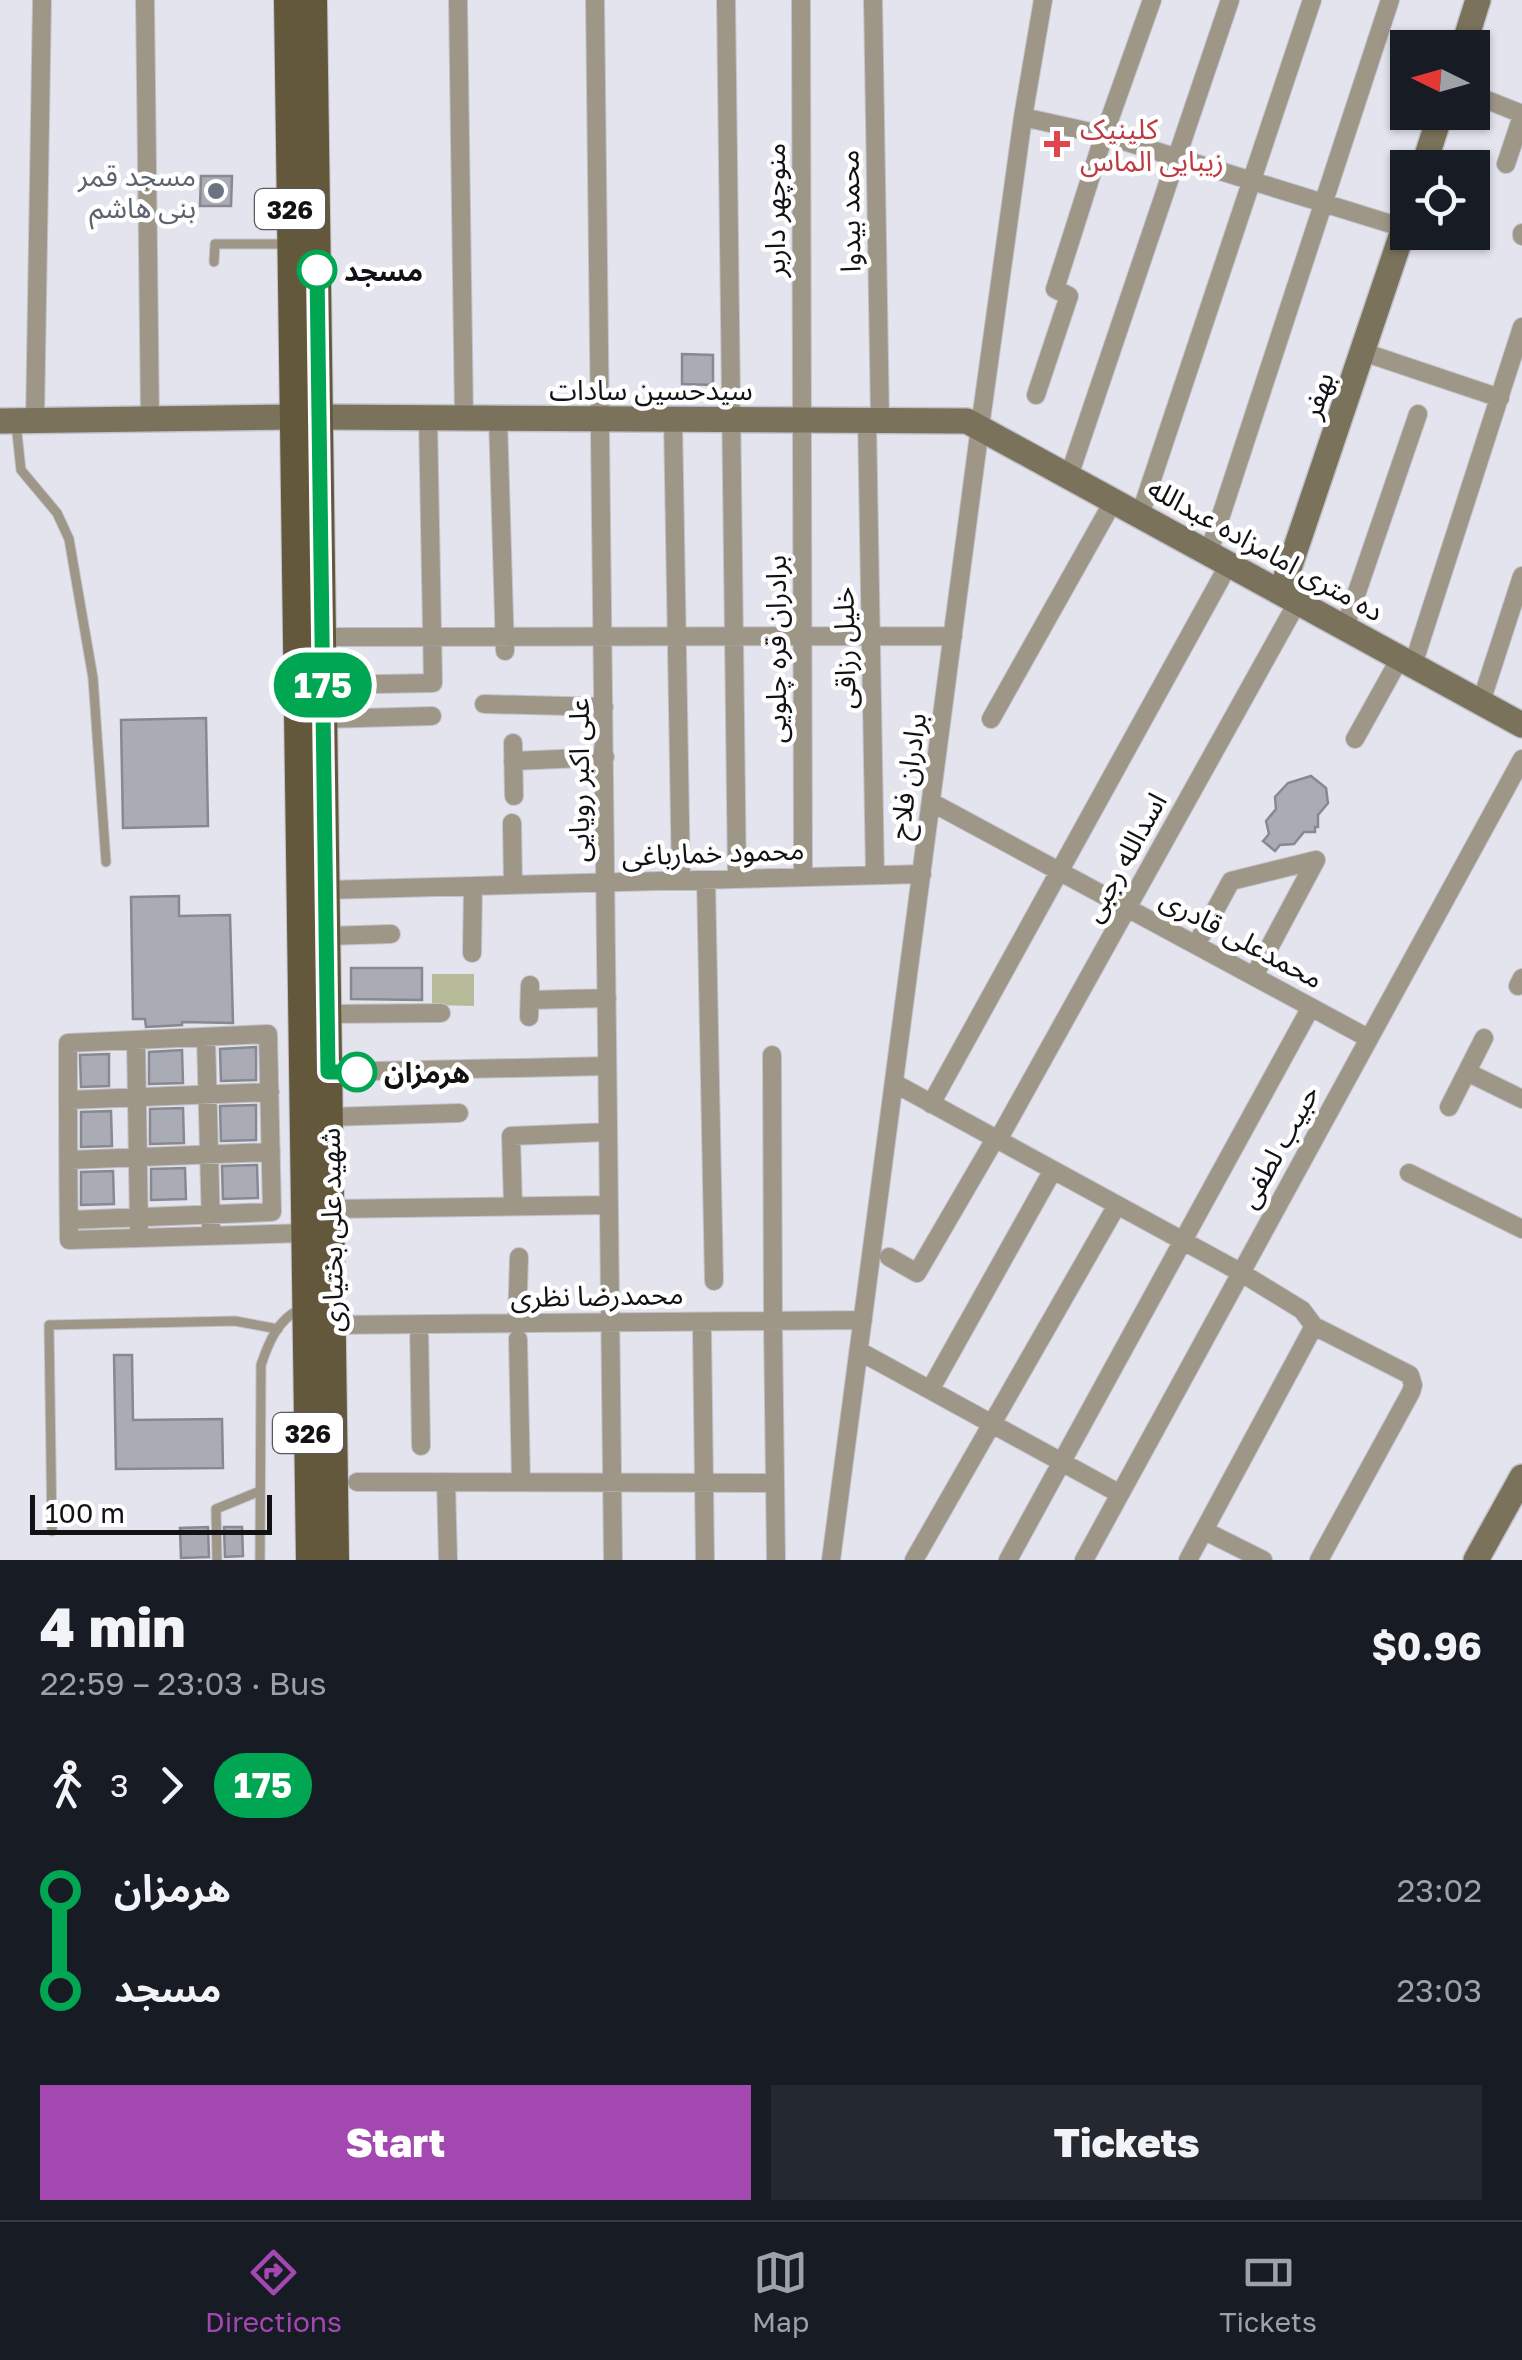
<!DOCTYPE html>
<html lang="en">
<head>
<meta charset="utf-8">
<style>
	:root { --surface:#171b24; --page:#242831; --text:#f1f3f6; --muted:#9ea1a6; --line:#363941; --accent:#a347b1 }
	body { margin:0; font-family:"Golos Text","Noto Sans Arabic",sans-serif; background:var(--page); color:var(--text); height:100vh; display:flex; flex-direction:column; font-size:38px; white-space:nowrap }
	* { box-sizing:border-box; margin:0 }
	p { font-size:32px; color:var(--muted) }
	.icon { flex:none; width:55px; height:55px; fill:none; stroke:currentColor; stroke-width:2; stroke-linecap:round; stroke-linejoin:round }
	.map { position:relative; height:1560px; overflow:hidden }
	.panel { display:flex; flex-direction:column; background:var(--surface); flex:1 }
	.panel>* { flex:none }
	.badge { padding:0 20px; border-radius:32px; font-size:35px; line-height:65px }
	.needle { width:65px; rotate:275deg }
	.controls { position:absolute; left:1390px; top:30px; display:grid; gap:20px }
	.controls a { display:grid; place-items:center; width:100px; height:100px; border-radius:0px; background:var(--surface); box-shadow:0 2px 8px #0004; font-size:50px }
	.scale { position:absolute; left:30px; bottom:25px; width:242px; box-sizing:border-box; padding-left:10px; border:5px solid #121215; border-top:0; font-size:28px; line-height:35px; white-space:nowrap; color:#121215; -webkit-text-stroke:8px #fff; paint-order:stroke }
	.map>.badge { position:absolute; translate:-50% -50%; box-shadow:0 0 0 5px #fff }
	.legs { display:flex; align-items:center; gap:15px; height:110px; padding:0 40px; font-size:32px }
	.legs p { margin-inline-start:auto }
	.overview { display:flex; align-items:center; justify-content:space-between; height:170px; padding:0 40px }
	h1 { font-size:55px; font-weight:800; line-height:75px }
	.button { display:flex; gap:20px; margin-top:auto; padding:20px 40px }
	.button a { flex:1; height:115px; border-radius:0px; background:var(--accent); color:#fff; font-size:40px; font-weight:800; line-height:115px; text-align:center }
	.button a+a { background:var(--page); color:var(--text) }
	ul { padding:0 40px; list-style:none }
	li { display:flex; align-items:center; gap:35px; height:100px; font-size:38px }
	li i { display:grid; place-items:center; width:15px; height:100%; margin:0 12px; background:currentColor }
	li i::after { content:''; width:25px; height:25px; margin:-12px; border:8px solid; border-radius:50%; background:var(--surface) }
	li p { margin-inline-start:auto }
	li:first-child i { background:linear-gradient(#0000 50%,currentColor 0) }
	li:last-child i { background:linear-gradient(currentColor 50%,#0000 0) }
	.dock { display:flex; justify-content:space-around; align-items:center; height:140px; border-top:2px solid var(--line); background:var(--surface); font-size:28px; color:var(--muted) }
	.dock a { display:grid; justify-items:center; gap:5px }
	.dock .selected { color:var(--accent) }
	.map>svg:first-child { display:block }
</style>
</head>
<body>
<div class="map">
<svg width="1522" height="1560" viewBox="0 0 1522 1560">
	<rect width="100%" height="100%" fill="#e4e4ef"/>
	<!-- green -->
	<path fill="#b6ba99" d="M432 974H474V1006L432 1005Z"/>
	<!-- building -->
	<path fill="#a9abb5" stroke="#878892" stroke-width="2.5" d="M201 176H232L231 206H200Z
		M682 354 713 355V385L682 384Z
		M206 718 208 826 123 828 121 720Z
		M1311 776 1326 788 1328 803 1318 815V827H1315V832H1304L1294 844 1280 845 1275 851 1263 841 1269 834 1266 821 1276 809 1275 797 1288 783Z
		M179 896V916L230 915 233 1023 182 1022V1025L146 1027 145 1019H133L131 897Z
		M351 968H422V1000L351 999Z
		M256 1047V1080L221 1081 220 1049Z
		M182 1050 183 1083 149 1084V1052Z
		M109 1054V1086L81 1087 80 1055Z
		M256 1105V1140L221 1141 220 1106Z
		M183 1108 184 1143 150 1144V1109Z
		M111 1111 112 1146 81 1147V1112Z
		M257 1165 258 1198 223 1199 222 1166Z
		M185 1168 186 1199 151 1200V1169Z
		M113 1171 114 1204 81 1205V1172Z
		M114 1355H132L133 1420 222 1419 223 1468 116 1469Z
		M208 1527 209 1557 181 1558 180 1528Z
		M224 1527H242L243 1556 225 1557Z"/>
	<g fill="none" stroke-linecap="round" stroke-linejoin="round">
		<defs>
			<path id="lane" d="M214 262 215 244H288
				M16 424 21 470 57 513 69 539 93 678 106 862
				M52 1531 49 1325 235 1321 278 1329
				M217 1560 216 1509 260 1491
				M260 1560 261 1365C268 1344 278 1319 299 1310"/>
			<path id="street" d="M145 0 150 419
				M458 0 464 418
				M595 0 613 1560
				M726 0 737 879
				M801 0 803 877
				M873 0 880 420
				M1472 94 1522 114
				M1023 117 1104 135 1404 228
				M1506 164 1522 116
				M1522 233V236
				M1363 352 1500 398
				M1036 395 1069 296 1055 289 1104 135 1152 0
				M498 418 505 651
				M673 419 681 880
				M35 420 42 0
				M867 420 875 875
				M1069 476 1230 0
				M1140 515 1312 0
				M1209 552 1390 0
				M1345 627 1418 414
				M322 637 953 636
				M1413 665 1522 327
				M323 685 433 683 428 418
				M1481 702 1522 576
				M484 704 604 707
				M324 719 432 716
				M991 719 1114 500
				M1355 739 1400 658
				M513 743 514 796
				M513 761 605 757
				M931 802 1368 1038
				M512 823 513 885
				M706 880 714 1281
				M326 890 922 874
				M327 936 391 934
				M1196 945 1231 881 1316 860
				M472 953 473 886
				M1254 976 1316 860
				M1518 986 1522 978
				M530 1000 607 998
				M328 1014 441 1013
				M529 1017 530 985
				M206 1037 211 1227
				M136 1040 139 1229
				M772 1055 773 1321
				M328 1072 607 1066
				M1467 1072 1522 1099
				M894 1083 1240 1272 1302 1310 1314 1326 1410 1375 1413 1385 1411 1392 1319 1560
				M68 1100 270 1092
				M931 1104 1229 564
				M1449 1107 1484 1038
				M329 1117 459 1113
				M998 1140 1298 601
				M69 1160 271 1152
				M1409 1173 1522 1229
				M513 1206 511 1136 608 1132
				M330 1209 609 1205
				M69 1220 272 1212 268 1034 68 1043C68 1108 68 1174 69 1240L306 1233
				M889 1257 917 1273 995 1139
				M517 1323 519 1257
				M419 1324 421 1446
				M332 1325 863 1320
				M773 1325 776 1560
				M702 1331 705 1560
				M518 1339 521 1482
				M859 1351 1120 1494
				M930 1390 1053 1170
				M357 1482 775 1483
				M446 1482 448 1560
				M1205 1531 1263 1560
				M831 1560 980 427 1023 117 1043 0
				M914 1560 1117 1205
				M1008 1560 1311 1007
				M1084 1560 1522 759
				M1188 1560 1314 1326"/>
			<path id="secondary" d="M1463 48 1478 0
				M1423 168 1441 112
				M319 417 967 421 1522 725
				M0 421 294 417
				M1281 592 1408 216
				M1476 1560 1522 1477"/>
			<path id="primary" d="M288 0 310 1560
				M313 0 335 1560"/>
		</defs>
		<!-- lane casing -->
		<use href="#lane" stroke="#c2c2cc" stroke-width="11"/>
		<!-- street casing -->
		<use href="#street" stroke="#c2c2cc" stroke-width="20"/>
		<!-- secondary casing -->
		<use href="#secondary" stroke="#c2c2cc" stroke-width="28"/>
		<!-- primary casing -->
		<use href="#primary" stroke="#c2c2cc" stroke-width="30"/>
		<!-- lane -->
		<use href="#lane" stroke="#9e9788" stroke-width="9"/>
		<!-- street -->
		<use href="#street" stroke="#9e9788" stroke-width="18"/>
		<!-- secondary -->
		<use href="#secondary" stroke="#7b725b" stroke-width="25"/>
		<!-- primary -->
		<use href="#primary" stroke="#63573c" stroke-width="28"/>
	</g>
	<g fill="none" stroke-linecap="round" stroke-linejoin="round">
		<defs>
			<path id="line-1" d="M317 270 328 1072H357"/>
		</defs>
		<!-- line-1 casing -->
		<use href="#line-1" stroke="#fff" stroke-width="22"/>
		<!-- line-1 -->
		<use href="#line-1" stroke="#00a651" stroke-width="15"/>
	</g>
	<!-- markers -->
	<path fill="#e0444e" stroke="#fff" stroke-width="4" d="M1052 129h10v10h10v10h-10v10h-10v-10h-10v-10h10z"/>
	<circle fill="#6b7280" stroke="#fff" stroke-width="4" cx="216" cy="191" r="10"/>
	<g fill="#fff" stroke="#00a651" stroke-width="5">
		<circle cx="317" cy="270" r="18"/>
		<circle cx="357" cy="1072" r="18"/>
	</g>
	<g text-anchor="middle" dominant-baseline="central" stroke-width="9" stroke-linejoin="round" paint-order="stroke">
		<!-- shield labels -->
		<g fill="#fff" stroke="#59595b" stroke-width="2.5">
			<rect x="255" y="189" width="70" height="40" rx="8"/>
			<rect x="273" y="1413" width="70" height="40" rx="8"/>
		</g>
		<g font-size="25" font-weight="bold" fill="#121215">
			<text x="290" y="209">326</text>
			<text x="308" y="1433">326</text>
		</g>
		<!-- health labels -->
		<g font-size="28" fill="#be3a42" stroke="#fff" text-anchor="start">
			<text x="1080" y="128">کلینیک<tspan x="1080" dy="32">زیبایی الماس</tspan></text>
		</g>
		<!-- worship labels -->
		<g font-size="28" fill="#5b616d" stroke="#fff" text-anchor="end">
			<text x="196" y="175">مسجد قمر<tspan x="196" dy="32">بنی هاشم</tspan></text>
		</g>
		<!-- street labels -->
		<g font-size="28" fill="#121215" stroke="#fff">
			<text transform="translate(774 210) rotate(-90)">منوچهر داربر</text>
			<text transform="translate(849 211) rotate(-91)">محمد بیدوا</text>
			<text x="651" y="389">سیدحسین سادات</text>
			<text transform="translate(1317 395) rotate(-71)">بهفر</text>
			<text transform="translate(1266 549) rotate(29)">ده متری امامزاده عبدالله</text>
			<text transform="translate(844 648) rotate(-91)">خلیل رزاقی</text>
			<text transform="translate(775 649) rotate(-90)">برادران قره چلویی</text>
			<text transform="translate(907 776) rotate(-82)">برادران فلاح</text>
			<text transform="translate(578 780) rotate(-90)">علی اکبر رویایی</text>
			<text transform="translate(713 852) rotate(-2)">محمود خمارباغی</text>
			<text transform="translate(1124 857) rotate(-61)">اسدالله رجبی</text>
			<text transform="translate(1242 938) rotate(28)">محمدعلی قادری</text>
			<text transform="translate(1278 1146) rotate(-61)">حبیب لطفی</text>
			<text transform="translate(331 1230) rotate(-91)">شهید علی بختیاری</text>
			<text transform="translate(597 1295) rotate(-1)">محمدرضا نظری</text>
		</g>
		<!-- stop labels -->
		<g font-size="28" font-weight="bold" fill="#121215" stroke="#fff" text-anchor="start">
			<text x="344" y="270">مسجد</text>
			<text x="384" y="1072">هرمزان</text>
		</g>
	</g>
</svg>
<div class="controls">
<a><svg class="needle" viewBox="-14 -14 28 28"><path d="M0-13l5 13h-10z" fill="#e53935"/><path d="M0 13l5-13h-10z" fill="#9ea1a6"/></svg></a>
<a><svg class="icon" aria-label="locate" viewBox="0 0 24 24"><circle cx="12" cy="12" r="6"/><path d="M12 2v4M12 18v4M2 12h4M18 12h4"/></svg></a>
</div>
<div class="scale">100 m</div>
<b class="badge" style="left:323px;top:685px;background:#00a651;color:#fff">175</b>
</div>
<section class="panel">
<div class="overview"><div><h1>4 min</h1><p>22:59 – 23:03 · Bus</p></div><b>$0.96</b></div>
<div class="legs"><svg class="icon" aria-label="walk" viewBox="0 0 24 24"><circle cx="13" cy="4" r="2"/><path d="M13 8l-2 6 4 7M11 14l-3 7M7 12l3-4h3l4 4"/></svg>3<svg class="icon" aria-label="forward" viewBox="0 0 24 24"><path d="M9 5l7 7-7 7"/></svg><b class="badge" style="background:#00a651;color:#fff">175</b></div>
<ul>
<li><i style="color:#00a651"></i><b>هرمزان</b><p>23:02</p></li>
<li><i style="color:#00a651"></i><b>مسجد</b><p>23:03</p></li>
</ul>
<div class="button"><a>Start</a><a>Tickets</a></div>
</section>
<nav class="dock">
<a class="selected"><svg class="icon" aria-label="directions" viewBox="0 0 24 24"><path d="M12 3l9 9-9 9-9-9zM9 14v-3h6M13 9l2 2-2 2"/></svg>Directions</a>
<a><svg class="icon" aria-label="map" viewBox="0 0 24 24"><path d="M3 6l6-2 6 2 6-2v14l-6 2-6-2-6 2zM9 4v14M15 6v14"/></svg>Map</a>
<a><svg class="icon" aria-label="tickets" viewBox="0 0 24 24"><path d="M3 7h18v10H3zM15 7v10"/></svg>Tickets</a>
</nav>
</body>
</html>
